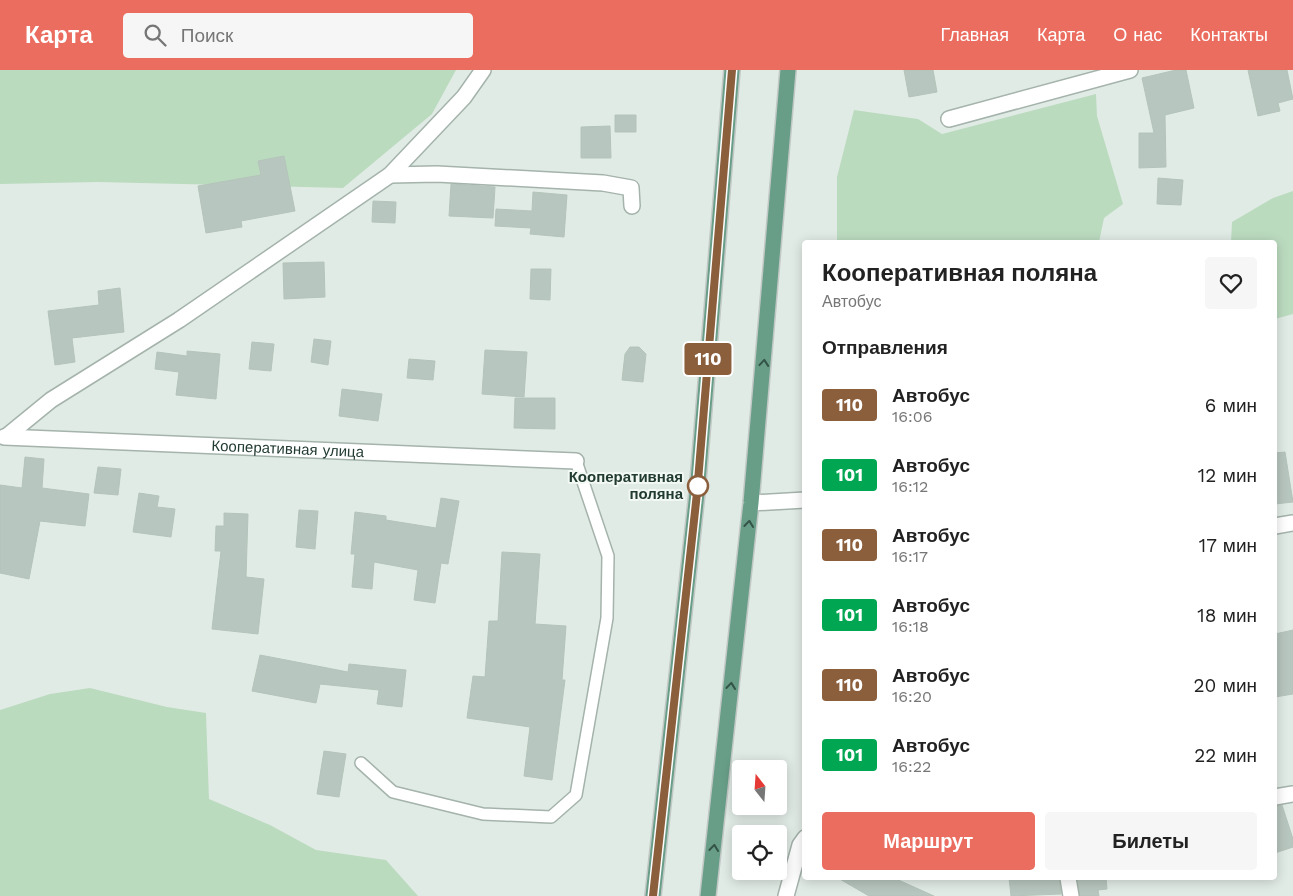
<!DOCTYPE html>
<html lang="ru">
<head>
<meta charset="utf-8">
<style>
	:root { --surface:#fff; --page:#f6f6f6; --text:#222; --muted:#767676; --accent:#eb6d5f }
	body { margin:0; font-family:"Work Sans",sans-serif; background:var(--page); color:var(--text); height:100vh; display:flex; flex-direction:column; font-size:19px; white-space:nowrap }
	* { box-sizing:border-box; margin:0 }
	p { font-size:16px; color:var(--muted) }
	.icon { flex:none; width:28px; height:28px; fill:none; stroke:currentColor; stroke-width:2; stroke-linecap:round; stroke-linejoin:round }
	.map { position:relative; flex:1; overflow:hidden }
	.drawer { position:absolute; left:802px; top:170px; width:475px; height:640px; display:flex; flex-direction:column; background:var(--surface); border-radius:5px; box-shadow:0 2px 12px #0003 }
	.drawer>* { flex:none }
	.badge { padding:0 10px; border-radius:4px; font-size:18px; line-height:32px }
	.needle { width:32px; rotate:343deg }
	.tools { position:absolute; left:732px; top:690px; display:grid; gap:10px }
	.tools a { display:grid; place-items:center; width:55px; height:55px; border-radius:5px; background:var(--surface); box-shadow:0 2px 12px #0003; font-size:25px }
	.map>.badge { position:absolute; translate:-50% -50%; box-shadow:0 0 0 2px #fff }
	h2 { padding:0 20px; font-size:19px; line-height:45px }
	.round { display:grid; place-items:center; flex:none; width:52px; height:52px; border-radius:5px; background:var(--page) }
	.headline { display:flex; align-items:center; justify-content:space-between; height:85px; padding:0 20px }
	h1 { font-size:24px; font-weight:800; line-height:38px }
	.action { display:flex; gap:10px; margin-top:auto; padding:10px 20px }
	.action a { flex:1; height:58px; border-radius:5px; background:var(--accent); color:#fff; font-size:20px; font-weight:800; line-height:58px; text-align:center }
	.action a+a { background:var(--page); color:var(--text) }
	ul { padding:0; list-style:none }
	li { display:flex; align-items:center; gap:15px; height:70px; padding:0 20px }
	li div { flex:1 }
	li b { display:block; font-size:19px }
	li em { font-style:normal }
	li .badge { min-width:55px; font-weight:700; text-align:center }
	header { display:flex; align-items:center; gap:30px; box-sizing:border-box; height:70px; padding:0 25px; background:var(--accent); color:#fff }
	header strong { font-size:24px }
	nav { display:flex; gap:28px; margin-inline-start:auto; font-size:18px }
	.search { width:350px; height:45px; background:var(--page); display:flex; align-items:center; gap:12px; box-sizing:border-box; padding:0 18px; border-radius:5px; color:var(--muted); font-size:19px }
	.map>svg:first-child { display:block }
</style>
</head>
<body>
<header>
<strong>Карта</strong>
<div class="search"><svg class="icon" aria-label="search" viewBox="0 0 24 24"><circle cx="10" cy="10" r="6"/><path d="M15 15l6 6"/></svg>Поиск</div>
<nav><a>Главная</a><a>Карта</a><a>О нас</a><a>Контакты</a></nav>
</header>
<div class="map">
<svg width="1293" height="826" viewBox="0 0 1293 826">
	<rect width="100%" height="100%" fill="#e1ebe5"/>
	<!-- green -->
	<path fill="#bbdbbf" d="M0 0H456L432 44 343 118 98 112 0 114Z
		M1096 24 1097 46 1123 134 1104 148 1099 172H837V107L854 40 918 49 942 64Z
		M1293 121V244L1275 249V172H1231L1232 152 1273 128Z
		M90 618 167 637 206 643 209 729 270 755 316 780 386 790 418 826H0V640L50 624Z"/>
	<!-- building -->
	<path fill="#b7c6be" stroke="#b4c4bb" d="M904 0H933L937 22 909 27Z
		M1176 0H1186L1194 38 1165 45 1166 97 1139 98V63H1154L1142 8Z
		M1248 0H1287L1293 29 1278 33 1280 41 1258 46Z
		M615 45H636V62H615Z
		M610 56 611 88H581V57Z
		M284 86 295 141 241 151 242 157 206 163 198 116 261 105 258 91Z
		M1158 108 1183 110 1181 135 1157 134Z
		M451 114 495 117 493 148 449 146Z
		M533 122 567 125 564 167 530 164 531 158 495 156 496 139 532 141Z
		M373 131 396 132 395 153 372 152Z
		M324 192 325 227 284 229 283 193Z
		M531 199H551L550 230 530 229Z
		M120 218 124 262 72 268 75 292 55 295 48 241 99 235 98 221Z
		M314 269 331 271 328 295 311 292Z
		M252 272 274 274 271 301 249 299Z
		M630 277H639L646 284 643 312 622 310 625 284Z
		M485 280 527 282 524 327 482 324Z
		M187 281 220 284 216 329 176 325 179 302 155 299 157 282 187 286Z
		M409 289 435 291 433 310 407 308Z
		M342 319 382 324 378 351 339 346Z
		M515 328H555V359L514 358Z
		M1285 382 1293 432 1275 434V383Z
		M25 387 44 389 42 418 89 424 85 456 40 451 29 509 0 503V415L22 418Z
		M98 397 121 399 118 425 94 423Z
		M139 423 159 426 157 437 175 439 171 467 133 462Z
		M441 428 459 431 448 494 441 493 435 533 414 530 418 500 374 492 372 519 352 517 355 484H351L355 442 386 446V450L436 458Z
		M299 440 318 441 315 479 296 477Z
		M224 443 248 444 246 507 264 509 258 564 212 559 221 481H215L216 456H224Z
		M502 482 540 484 535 554 566 556 562 610H565L552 710 524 706 530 657 467 648 473 606 485 607 489 551H498Z
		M1293 560V624L1275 627V564Z
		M260 585 348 602 349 594 406 600 402 637 377 634 379 620 320 614 316 633 252 621Z
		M324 681 346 684 339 727 317 724Z
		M1282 735 1293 769V777L1275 783V736Z
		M838 808H894L934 826H869Z
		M1009 808H1059L1061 824 1011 826Z
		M1077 808H1106L1107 819 1098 820 1099 826H1080Z"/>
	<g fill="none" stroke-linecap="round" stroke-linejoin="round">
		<defs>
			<path id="service" d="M361 693 393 722 483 744 551 747 576 725 607 548 608 486 576 391"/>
			<g id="minor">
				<path d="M949 49 1130 0"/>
				<path d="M390 105 437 104 603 113 631 118 632 136"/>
				<path d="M7 366 51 330 179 250 390 105 464 27 483 0"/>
				<path id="s1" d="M4 367 576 391"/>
				<path d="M1275 727 1293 724"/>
				<path d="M1068 808 1071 826"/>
				<path d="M786 826 800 775 805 768"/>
			</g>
			<path id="tertiary" d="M751 433 805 430
				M1275 456 1293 453"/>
			<path id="primary" d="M653 826 697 423 732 0
				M708 826 751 433 788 0"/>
		</defs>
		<!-- service casing -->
		<use href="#service" stroke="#a4b3ab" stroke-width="14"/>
		<!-- minor casing -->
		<use href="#minor" stroke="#a4b3ab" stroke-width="18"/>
		<!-- tertiary casing -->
		<use href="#tertiary" stroke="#a4b3ab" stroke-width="18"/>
		<!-- primary casing -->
		<use href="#primary" stroke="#c1c8c5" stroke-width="18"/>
		<!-- service -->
		<use href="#service" stroke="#fff" stroke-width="11"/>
		<!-- minor -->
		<use href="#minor" stroke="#fff" stroke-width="15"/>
		<!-- tertiary -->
		<use href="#tertiary" stroke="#fff" stroke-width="15"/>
		<!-- primary -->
		<use href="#primary" stroke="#689e88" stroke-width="15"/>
	</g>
	<!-- one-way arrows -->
	<defs><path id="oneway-chevron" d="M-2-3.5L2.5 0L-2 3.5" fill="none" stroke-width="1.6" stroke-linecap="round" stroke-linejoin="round" transform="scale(1.25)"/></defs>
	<g stroke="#345447">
		<use href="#oneway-chevron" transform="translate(764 293) rotate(-85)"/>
		<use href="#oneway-chevron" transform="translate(749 454) rotate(-84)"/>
		<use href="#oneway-chevron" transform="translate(731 616) rotate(-84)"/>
		<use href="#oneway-chevron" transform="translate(714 778) rotate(-84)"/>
	</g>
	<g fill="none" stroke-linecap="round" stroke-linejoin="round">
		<defs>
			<path id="line" d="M653 826 697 423 732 0"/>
		</defs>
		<!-- line casing -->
		<use href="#line" stroke="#fff" stroke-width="11"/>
		<!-- line -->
		<use href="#line" stroke="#8b5e3c" stroke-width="8"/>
	</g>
	<!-- markers -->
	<circle fill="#fff" stroke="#8b5e3c" stroke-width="2.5" cx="698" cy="416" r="10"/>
	<g text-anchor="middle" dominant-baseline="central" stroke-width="4" stroke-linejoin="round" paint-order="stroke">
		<!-- street labels -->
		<g font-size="15" fill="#223b31" stroke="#f2f8f4">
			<text stroke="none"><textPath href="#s1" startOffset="284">Кооперативная улица</textPath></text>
		</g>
		<!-- stop labels -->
		<g font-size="15" font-weight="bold" fill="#223b31" stroke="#f2f8f4" text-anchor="end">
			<text x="683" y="407">Кооперативная<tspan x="683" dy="17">поляна</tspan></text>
		</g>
	</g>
</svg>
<div class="tools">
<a><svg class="needle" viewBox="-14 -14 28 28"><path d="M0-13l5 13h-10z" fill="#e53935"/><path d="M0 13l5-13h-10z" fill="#767676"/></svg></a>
<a><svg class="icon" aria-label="locate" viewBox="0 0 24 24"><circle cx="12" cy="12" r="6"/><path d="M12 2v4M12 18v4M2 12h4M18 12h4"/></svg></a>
</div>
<b class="badge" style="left:708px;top:289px;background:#8b5e3c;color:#fff">110</b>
<section class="drawer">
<div class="headline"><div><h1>Кооперативная поляна</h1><p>Автобус</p></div><a class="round"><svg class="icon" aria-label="heart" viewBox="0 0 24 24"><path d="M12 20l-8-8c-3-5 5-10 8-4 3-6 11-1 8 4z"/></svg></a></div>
<h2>Отправления</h2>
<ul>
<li><span class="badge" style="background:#8b5e3c;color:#fff">110</span><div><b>Автобус</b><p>16:06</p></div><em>6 мин</em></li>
<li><span class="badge" style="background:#00a651;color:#fff">101</span><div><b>Автобус</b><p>16:12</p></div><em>12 мин</em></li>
<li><span class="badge" style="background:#8b5e3c;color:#fff">110</span><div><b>Автобус</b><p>16:17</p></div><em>17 мин</em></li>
<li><span class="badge" style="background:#00a651;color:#fff">101</span><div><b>Автобус</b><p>16:18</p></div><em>18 мин</em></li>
<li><span class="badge" style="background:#8b5e3c;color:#fff">110</span><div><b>Автобус</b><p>16:20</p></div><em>20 мин</em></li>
<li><span class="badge" style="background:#00a651;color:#fff">101</span><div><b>Автобус</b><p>16:22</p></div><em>22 мин</em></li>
</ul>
<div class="action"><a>Маршрут</a><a>Билеты</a></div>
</section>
</div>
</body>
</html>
